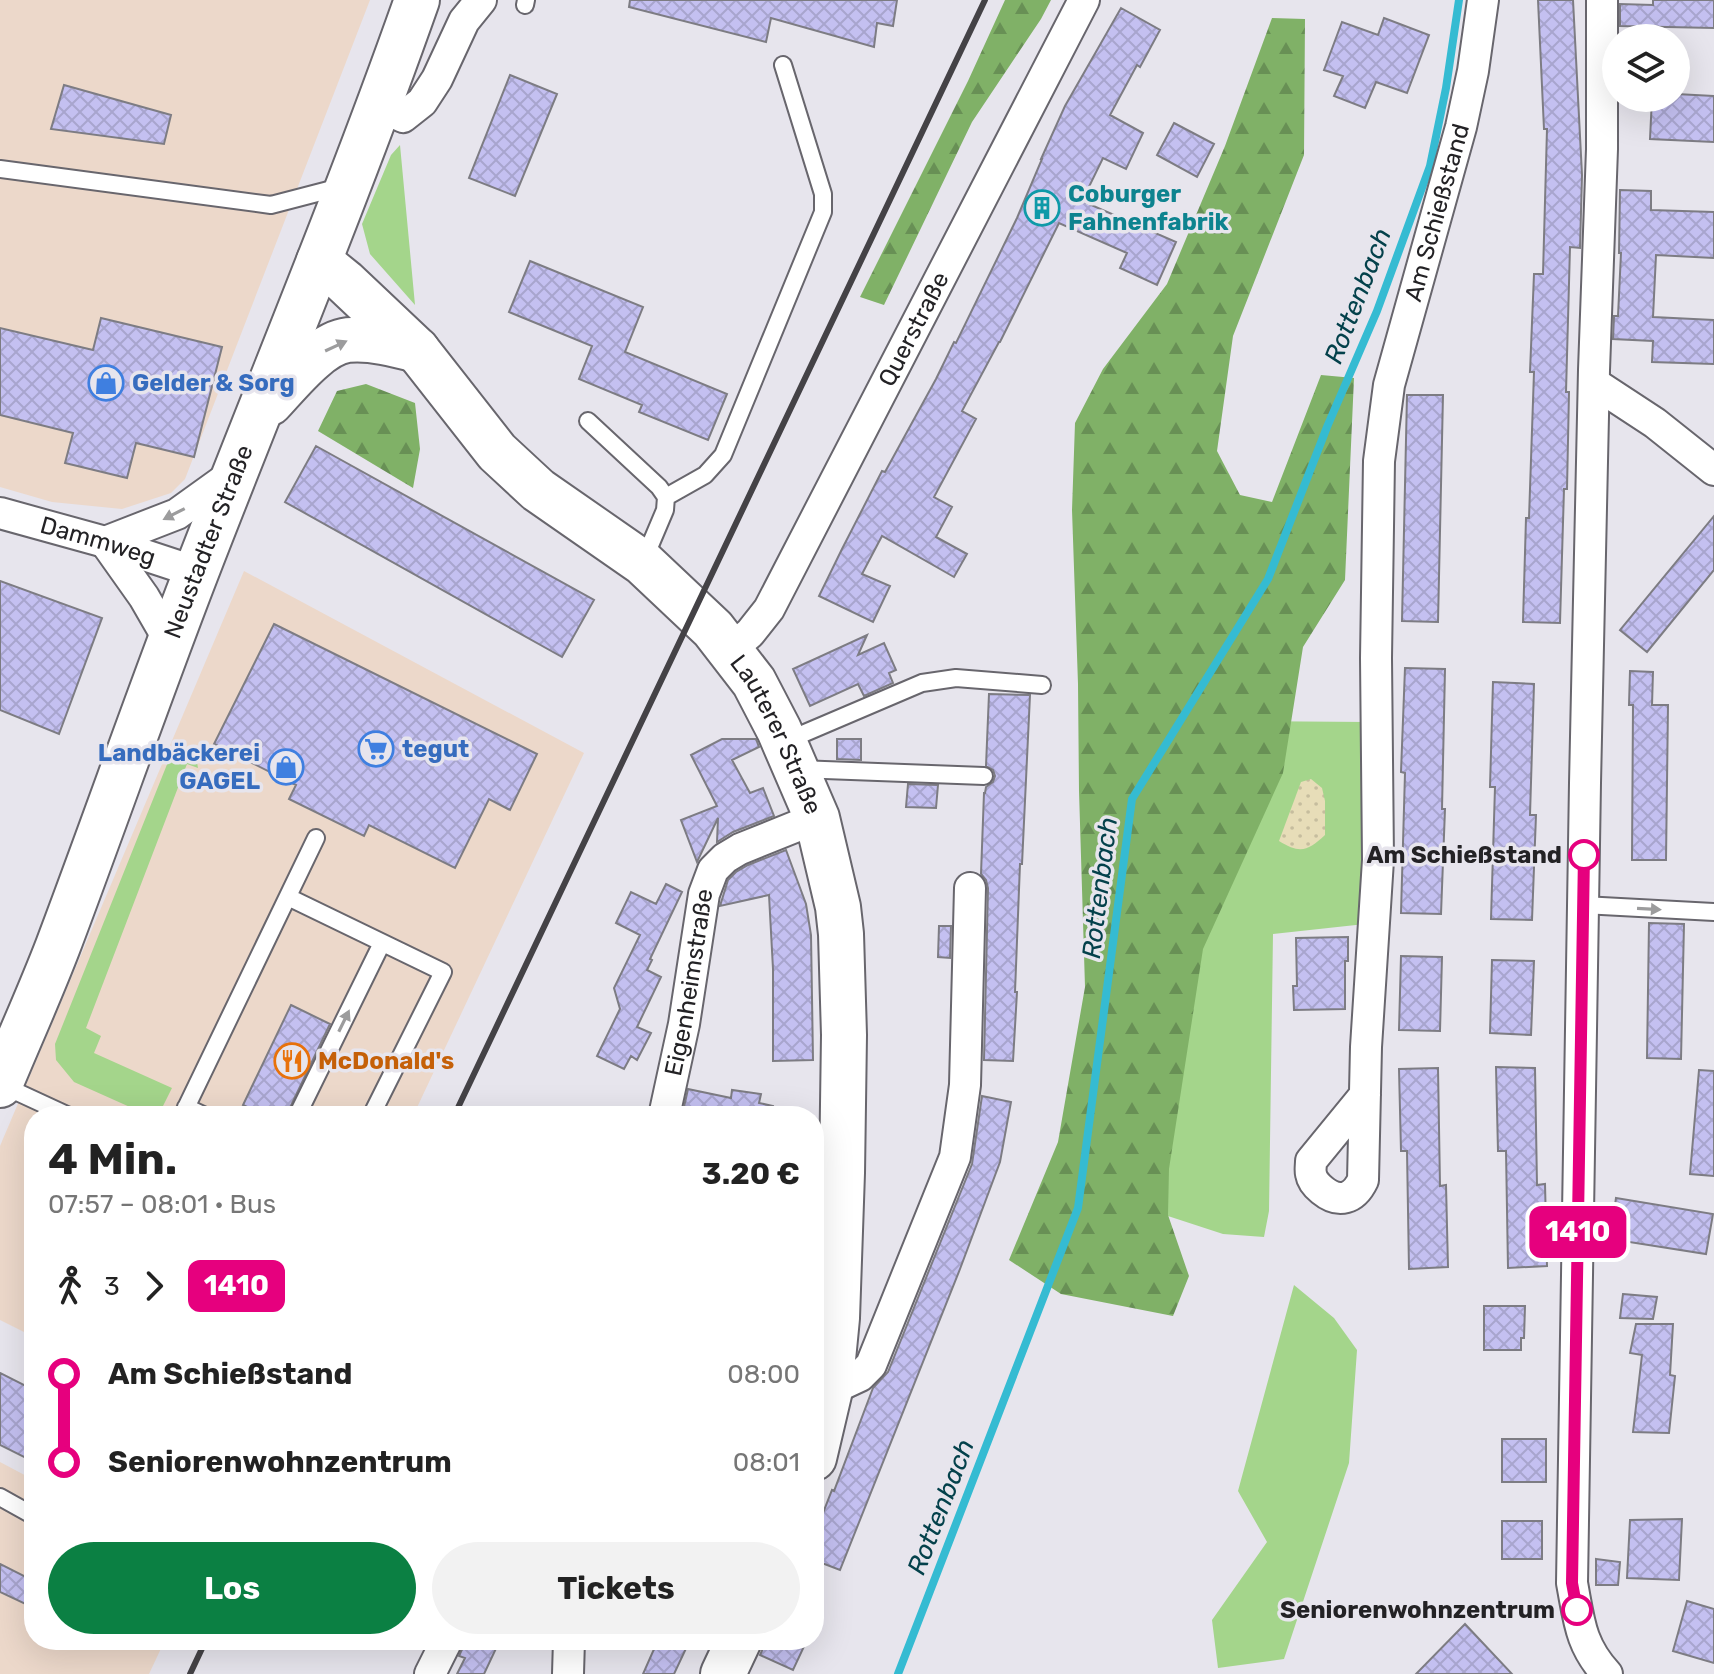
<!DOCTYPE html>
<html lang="de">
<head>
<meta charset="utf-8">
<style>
	:root { --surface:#fff; --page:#f2f2f2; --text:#222; --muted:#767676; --accent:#0b8043 }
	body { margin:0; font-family:Rubik,sans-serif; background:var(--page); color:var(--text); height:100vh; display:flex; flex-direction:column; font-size:30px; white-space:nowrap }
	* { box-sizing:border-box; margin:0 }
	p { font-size:26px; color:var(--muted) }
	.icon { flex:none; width:44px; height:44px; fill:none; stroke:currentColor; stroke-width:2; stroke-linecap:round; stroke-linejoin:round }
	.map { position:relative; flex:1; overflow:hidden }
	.panel { position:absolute; left:24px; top:1106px; width:800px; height:544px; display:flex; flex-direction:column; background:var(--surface); border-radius:32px; box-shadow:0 8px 32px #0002 }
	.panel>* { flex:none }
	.badge { padding:0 16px; border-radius:12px; font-size:28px; line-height:52px }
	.controls { position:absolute; left:1602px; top:24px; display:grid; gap:16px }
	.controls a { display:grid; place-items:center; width:88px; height:88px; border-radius:50%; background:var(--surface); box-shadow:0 8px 32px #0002; font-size:40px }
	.map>.badge { position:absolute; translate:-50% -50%; box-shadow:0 0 0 4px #fff }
	.legs { display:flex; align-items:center; gap:12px; height:88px; padding:0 24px; font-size:26px }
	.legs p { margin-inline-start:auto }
	.overview { display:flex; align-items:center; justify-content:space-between; height:136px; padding:0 24px }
	h1 { font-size:44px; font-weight:700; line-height:60px }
	.cta { display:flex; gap:16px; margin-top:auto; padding:16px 24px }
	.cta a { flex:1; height:92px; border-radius:48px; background:var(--accent); color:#fff; font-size:32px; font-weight:700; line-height:92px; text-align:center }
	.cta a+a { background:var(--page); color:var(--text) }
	ul { padding:0 24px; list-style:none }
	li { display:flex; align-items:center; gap:28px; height:88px; font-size:30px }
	li i { display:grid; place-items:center; width:12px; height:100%; margin:0 10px; background:currentColor }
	li i::after { content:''; width:20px; height:20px; margin:-10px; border:6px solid; border-radius:50%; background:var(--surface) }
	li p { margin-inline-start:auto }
	li:first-child i { background:linear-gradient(#0000 50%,currentColor 0) }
	li:last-child i { background:linear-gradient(currentColor 50%,#0000 0) }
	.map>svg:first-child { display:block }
</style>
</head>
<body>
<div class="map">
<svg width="1714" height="1674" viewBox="0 0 1714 1674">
	<defs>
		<pattern id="forest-firs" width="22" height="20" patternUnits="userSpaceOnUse" patternTransform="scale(2)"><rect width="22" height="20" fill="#80b167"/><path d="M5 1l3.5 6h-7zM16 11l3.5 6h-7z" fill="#689055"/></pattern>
		<pattern id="sand-dots" width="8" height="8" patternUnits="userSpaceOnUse" patternTransform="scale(2)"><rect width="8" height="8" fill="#e7ddb8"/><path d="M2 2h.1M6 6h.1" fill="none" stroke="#c6bd9e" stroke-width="1.8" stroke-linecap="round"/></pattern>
		<pattern id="building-cross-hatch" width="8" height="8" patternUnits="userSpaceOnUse" patternTransform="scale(2)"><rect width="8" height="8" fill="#c4c0f1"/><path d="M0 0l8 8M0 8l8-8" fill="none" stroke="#a8a5ce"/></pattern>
	</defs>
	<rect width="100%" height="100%" fill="#e7e5ed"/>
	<!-- commercial -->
	<path fill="#ecd8ca" d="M0 0H370L185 479 171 493 122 509 52 502 0 487Z
		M244 571 584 753 413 1116H34V1337L0 1320V1146Z
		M0 1462 34 1480V1640H165L149 1674H0Z"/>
	<!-- green -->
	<path fill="#a4d58b" d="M400 145 415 305 370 254 362 224 391 155Z
		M1217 721 1368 722 1365 924 1273 934 1269 1211 1264 1237 1223 1234 1122 1201Z
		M176 742 195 751 198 768 187 764 86 1028 101 1036 94 1053 172 1088 158 1116H150L74 1082 56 1060 55 1044Z
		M1294 1285 1334 1318 1357 1350 1349 1463 1284 1659 1218 1668 1212 1620 1267 1542 1238 1491Z"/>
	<!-- forest -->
	<path fill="url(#forest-firs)" d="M1005 0H1051L1041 19 972 122 884 305 860 297 968 81Z
		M1272 18 1305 19 1304 155 1233 336 1217 451 1240 495 1272 502 1321 375 1354 378 1345 580 1303 647 1283 773 1203 949 1169 1169 1168 1215 1189 1276 1173 1316 1061 1294 1009 1260 1058 1142 1085 987 1079 791 1078 684 1072 510 1075 423 1103 369 1167 284 1225 146Z
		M366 384 415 403 420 449 413 488 318 431 337 391Z"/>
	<!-- sand -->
	<path fill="url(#sand-dots)" d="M1311 779 1322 788 1325 801V835C1308 851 1300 854 1279 841L1301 782Z"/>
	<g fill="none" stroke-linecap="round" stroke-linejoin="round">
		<!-- stream -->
		<path stroke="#35bbd2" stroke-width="8" d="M898 1674 1078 1208 1132 799 1268 579 1327 427 1377 311 1430 166 1446 88 1459 0"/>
	</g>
	<!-- building -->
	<path fill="url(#building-cross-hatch)" stroke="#7d7c83" stroke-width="2" d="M630 0H897L893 26 877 23 874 47 771 18 766 42 629 7Z
		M1538 0H1573L1582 175 1580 248 1570 247 1566 392H1569L1567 489H1564L1560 623 1523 622 1526 518H1529L1534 372H1530L1534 274H1543L1547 129H1544Z
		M1653 0H1714V28L1620 26V4L1653 5Z
		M1121 8 1160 30 1140 67 1137 65 1110 115 1143 133 1126 169 1103 158 1082 201 1176 242 1157 285 1120 268 1127 253 1059 223 1000 342H999L962 411 976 419 934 497 952 507 936 537 967 554 954 577 882 536 862 574 890 586 873 622 819 596 842 549 882 471 885 472 936 379 954 342 956 343 1017 218 1042 159H1041L1065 106Z
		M1384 18 1429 35 1407 93 1376 82 1365 108 1334 96 1343 76 1324 70 1342 22 1378 35Z
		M510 75 557 94 515 196 469 178Z
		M64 85 171 115 164 144 51 129Z
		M1676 94 1714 96V142L1650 139 1652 98H1676Z
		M1174 123 1214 144 1197 177 1157 155Z
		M1620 190 1651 191V210L1714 212V258L1656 255 1653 317 1714 320V364L1652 362 1653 341 1613 339 1614 316H1618L1621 253H1619Z
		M530 261 643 307 625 352 727 394 708 440 639 412 642 405 579 379 592 346 509 312Z
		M101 318 222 347 194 457 136 443 127 478 65 463 73 433 0 415V328L93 350Z
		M1407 395H1443L1438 622 1402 621Z
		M316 446 594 600 562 657 285 502Z
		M1714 516V570L1647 652 1620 630Z
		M0 581 102 618 59 734 0 710Z
		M274 624 537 754 510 810 489 799 455 868 369 825 364 836 289 799 296 785 214 744Z
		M867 635 858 655 884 643 896 670 889 673 893 683 864 696 858 684 810 706 793 669Z
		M1405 668 1445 669 1442 809H1445L1441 914 1401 913 1405 773 1401 772Z
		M1630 671 1653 672 1652 705H1668L1666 860H1632L1633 705H1629Z
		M1493 682 1534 684 1530 815H1536L1532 920 1491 919 1495 787H1490Z
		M989 694 1030 695 1022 864H1020L1015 992H1017L1013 1061 984 1060 988 888 986 880 981 874 984 793H985L986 787 993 782 995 776 993 770 986 766Z
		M722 739H756L759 747 732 760 750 793 763 788 774 816 733 832 717 842 718 818 697 862 681 820 717 806 691 755Z
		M837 739H861V760L837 759Z
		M908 784 938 785 936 808 906 807Z
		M786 850 806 904 811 935 813 1060 773 1061V969L769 895 720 906 728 880 736 872 748 865Z
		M666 884 682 892 650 959 652 960 647 970 661 977 637 1027 651 1033 637 1060 631 1056 624 1069 597 1056 620 1009 614 988 640 935 616 923 631 892 656 904Z
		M1649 923 1684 924 1681 1059 1647 1058Z
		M939 926H951L950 958 938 957Z
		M1348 937V961H1345V1009L1294 1010 1293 986H1297L1296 938Z
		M1401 956 1442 957 1440 1031 1399 1030Z
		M1492 960 1534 961 1531 1035 1490 1033Z
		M291 1005 330 1024 286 1116H266L243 1105Z
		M1496 1067 1535 1068 1537 1185 1545 1184 1547 1266 1508 1268 1506 1151H1498Z
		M1438 1068 1440 1186 1446 1185 1448 1267 1409 1269 1407 1151H1401L1399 1069Z
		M1699 1070 1714 1071V1176L1690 1174Z
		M688 1089 731 1098 732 1090 761 1094 759 1103 773 1106 772 1116H682Z
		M982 1096 1011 1102 1000 1162 960 1269 840 1570 814 1560V1536L832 1490 834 1491 873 1388 888 1372 972 1164Z
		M1616 1198 1713 1214 1706 1254 1610 1239Z
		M1623 1294 1657 1297 1653 1319 1620 1318Z
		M1484 1306H1525L1524 1338H1521V1350H1484Z
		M1636 1324H1673L1670 1375 1675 1376 1669 1433 1633 1432 1642 1355 1630 1353Z
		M0 1373 34 1390V1462L0 1445Z
		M1502 1439H1546V1482H1502Z
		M1682 1519 1679 1580 1627 1578 1630 1520Z
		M1502 1521H1542V1559H1502Z
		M1596 1559 1620 1562 1618 1585H1596Z
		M0 1564 34 1581V1608L0 1592Z
		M1687 1601 1714 1609V1663L1673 1651Z
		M1465 1624 1512 1674H1416Z
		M466 1640H500L484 1674H457L465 1658 459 1656Z
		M658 1640H690L674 1674H643Z
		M767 1640H807L793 1670 760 1655Z"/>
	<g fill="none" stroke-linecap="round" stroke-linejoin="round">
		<defs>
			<path id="lane" d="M525 5 526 0
				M0 169 271 205 344 186
				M588 421 659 487 666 497 665 510 643 562
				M666 497 705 475 723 455 823 212V194L783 65
				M786 741 922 683 956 678 1042 685
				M798 769 984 776
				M288 897 443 972 371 1116
				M1583 905 1714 912
				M2 1085 69 1116
				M186 1107 205 1116
				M182 1116 316 838
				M297 1116 382 943
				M0 1497 34 1516"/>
			<g id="street">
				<path d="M1602 0V149L1594 370 1585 783 1572 1583C1579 1620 1580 1645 1607 1674"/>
				<path d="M380 106 403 117 422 102 437 79 464 21 481 0"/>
				<path d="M1594 383 1655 423 1714 470"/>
				<path id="s1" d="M0 513 105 542 196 572"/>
				<path d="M105 542 177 514 234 473"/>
				<path d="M105 542 144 597 170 642"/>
				<path id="s2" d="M730 650 750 633 769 609 1084 0"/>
				<path id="s3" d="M1365 1095 1311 1161C1311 1166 1310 1170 1311 1174 1312 1180 1317 1186 1322 1190 1339 1204 1354 1199 1363 1180L1366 1047 1378 860 1376 658 1379 461 1389 385 1461 127 1473 71 1483 0"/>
				<path id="s4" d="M664 1116 684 1024 704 894 713 870 725 858 740 849 817 818"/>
				<path d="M830 1390 860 1376 871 1365 955 1157 965 1085 970 888"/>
				<path d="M430 1674 447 1640"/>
				<path d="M568 1674 569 1640"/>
			</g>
			<g id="secondary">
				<path id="s5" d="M319 261 345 282 417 350 497 452 538 490 643 563 713 629 754 682 779 730 817 818 838 907 841 934 844 1035 842 1173 837 1318 830 1390 814 1458"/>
				<path d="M270 403C289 383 320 343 348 340 371 338 395 344 417 350"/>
				<path id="s6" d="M0 1085C19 1039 40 993 58 946 106 819 150 691 199 565 272 377 350 190 417 0"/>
				<path d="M723 1674 739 1640"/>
			</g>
		</defs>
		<!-- lane casing -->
		<use href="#lane" stroke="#68666d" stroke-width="20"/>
		<!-- street casing -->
		<use href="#street" stroke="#68666d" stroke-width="34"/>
		<!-- secondary casing -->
		<use href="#secondary" stroke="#68666d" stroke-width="48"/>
		<!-- lane -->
		<use href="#lane" stroke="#fff" stroke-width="16"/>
		<!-- street -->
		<use href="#street" stroke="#fff" stroke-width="30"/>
		<!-- secondary -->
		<use href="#secondary" stroke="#fff" stroke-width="44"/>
		<!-- rail -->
		<path stroke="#444246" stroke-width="6" d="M454 1116 985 0
			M190 1674 206 1640"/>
	</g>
	<!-- one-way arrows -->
	<defs><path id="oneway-solid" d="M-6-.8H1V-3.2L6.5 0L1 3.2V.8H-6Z" transform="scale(2)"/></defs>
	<g fill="#9c9c9d">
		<use href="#oneway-solid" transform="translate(336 346) rotate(-25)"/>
		<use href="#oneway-solid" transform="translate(174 514) rotate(153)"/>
		<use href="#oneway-solid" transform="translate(1649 909) rotate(3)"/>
		<use href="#oneway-solid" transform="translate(344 1021) rotate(-64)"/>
	</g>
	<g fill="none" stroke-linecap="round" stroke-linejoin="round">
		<defs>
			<path id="line-1" d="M1577 1610 1572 1583 1584 855"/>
		</defs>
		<!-- line-1 casing -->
		<use href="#line-1" stroke="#fff" stroke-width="18"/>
		<!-- line-1 -->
		<use href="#line-1" stroke="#e6007e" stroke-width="12"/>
	</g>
	<!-- icons -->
	<defs>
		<symbol id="building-ring" viewBox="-11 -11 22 22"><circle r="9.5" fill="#e7e5ed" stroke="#0f9aa8" stroke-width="1.5"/><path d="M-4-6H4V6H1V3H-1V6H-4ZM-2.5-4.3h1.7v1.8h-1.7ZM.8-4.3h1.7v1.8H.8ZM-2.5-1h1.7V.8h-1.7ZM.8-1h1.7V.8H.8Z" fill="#0f9aa8"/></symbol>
		<symbol id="shop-ring" viewBox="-11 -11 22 22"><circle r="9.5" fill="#e7e5ed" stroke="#3f7fe0" stroke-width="1.5"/><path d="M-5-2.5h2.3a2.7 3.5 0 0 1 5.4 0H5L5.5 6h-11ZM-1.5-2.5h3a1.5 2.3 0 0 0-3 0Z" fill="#3f7fe0"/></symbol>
		<symbol id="supermarket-ring" viewBox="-11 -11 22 22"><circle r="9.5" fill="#e7e5ed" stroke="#3f7fe0" stroke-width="1.5"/><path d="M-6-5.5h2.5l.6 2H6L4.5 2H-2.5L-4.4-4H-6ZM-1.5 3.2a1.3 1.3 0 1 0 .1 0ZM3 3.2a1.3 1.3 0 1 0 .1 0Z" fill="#3f7fe0"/></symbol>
		<symbol id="restaurant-ring" viewBox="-11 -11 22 22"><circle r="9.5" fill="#e7e5ed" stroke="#e8710a" stroke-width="1.5"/><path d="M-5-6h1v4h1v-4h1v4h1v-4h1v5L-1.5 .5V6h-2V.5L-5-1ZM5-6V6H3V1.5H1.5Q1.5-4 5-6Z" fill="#e8710a"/></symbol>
	</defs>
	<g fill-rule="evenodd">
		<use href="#building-ring" x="1022" y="188" width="40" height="40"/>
		<use href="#shop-ring" x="86" y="363" width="40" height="40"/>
		<use href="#supermarket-ring" x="356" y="729" width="40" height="40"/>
		<use href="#shop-ring" x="266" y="747" width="40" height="40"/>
		<use href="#restaurant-ring" x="272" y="1041" width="40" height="40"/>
	</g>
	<!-- markers -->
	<g fill="#fff" stroke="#e6007e" stroke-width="4">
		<circle cx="1584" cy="855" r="14"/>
		<circle cx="1577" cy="1610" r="14"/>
	</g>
	<g text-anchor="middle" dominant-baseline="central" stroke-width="7" stroke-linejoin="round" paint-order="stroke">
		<!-- culture labels -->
		<g font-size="24" font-weight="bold" fill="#0d838f" stroke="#e7e5ed" text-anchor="start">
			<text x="1068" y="194">Coburger<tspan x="1068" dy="28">Fahnenfabrik</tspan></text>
		</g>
		<!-- street labels -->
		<g font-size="24" fill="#232225" stroke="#e7e5ed">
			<text stroke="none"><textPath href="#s3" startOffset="1144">Am Schießstand</textPath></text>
			<text stroke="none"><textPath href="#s2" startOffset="372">Querstraße</textPath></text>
			<text stroke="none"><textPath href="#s1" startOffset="102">Dammweg</textPath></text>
			<text stroke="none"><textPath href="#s6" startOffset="582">Neustadter Straße</textPath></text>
			<text stroke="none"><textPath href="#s5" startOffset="666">Lauterer Straße</textPath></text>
			<text stroke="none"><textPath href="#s4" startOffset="136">Eigenheimstraße</textPath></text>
		</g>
		<!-- shop labels -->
		<g font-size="24" font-weight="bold" fill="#366cbe" stroke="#e7e5ed" text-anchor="start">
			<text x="132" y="383">Gelder &amp; Sorg</text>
			<text x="402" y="749">tegut</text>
			<text x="260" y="753" text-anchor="end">Landbäckerei<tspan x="260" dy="28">GAGEL</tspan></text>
		</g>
		<!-- stop labels -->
		<g font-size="24" font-weight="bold" fill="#232225" stroke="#e7e5ed" text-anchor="end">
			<text x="1562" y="855">Am Schießstand</text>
			<text x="1555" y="1610">Seniorenwohnzentrum</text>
		</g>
		<!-- food labels -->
		<g font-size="24" font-weight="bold" fill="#c56008" stroke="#e7e5ed" text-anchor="start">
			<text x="318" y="1061">McDonald's</text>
		</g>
		<!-- water labels -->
		<g font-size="26" font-style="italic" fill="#04414b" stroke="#e7e5ed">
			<text transform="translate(1358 296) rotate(-69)">Rottenbach</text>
			<text transform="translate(1100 888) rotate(-83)">Rottenbach</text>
			<text transform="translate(941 1507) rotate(-69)">Rottenbach</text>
		</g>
	</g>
</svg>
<div class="controls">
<a><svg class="icon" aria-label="layers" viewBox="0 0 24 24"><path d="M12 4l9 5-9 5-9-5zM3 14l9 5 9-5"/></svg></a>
</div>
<b class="badge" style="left:1578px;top:1232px;background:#e6007e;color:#fff">1410</b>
<section class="panel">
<div class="overview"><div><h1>4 Min.</h1><p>07:57 – 08:01 · Bus</p></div><b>3.20 €</b></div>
<div class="legs"><svg class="icon" aria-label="walk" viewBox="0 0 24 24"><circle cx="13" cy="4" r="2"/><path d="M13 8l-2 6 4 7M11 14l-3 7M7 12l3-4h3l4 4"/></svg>3<svg class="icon" aria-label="forward" viewBox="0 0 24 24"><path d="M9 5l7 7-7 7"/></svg><b class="badge" style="background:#e6007e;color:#fff">1410</b></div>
<ul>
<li><i style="color:#e6007e"></i><b>Am Schießstand</b><p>08:00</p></li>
<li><i style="color:#e6007e"></i><b>Seniorenwohnzentrum</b><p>08:01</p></li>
</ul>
<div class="cta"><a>Los</a><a>Tickets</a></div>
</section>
</div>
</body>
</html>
